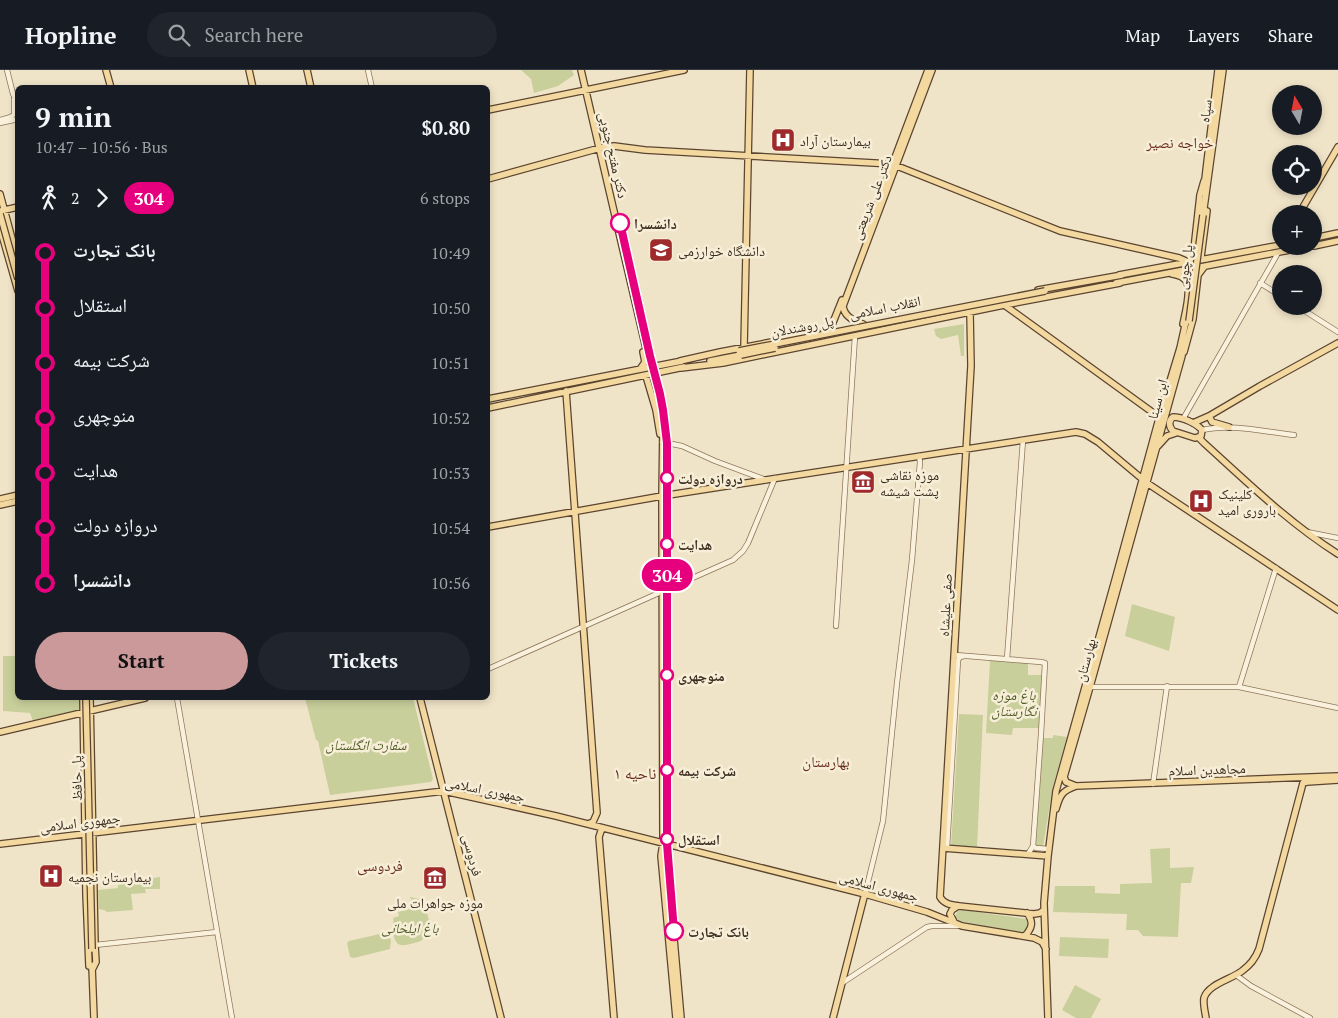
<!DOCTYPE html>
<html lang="en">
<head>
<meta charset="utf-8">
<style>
	:root { --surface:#171b24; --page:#20242c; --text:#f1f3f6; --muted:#9ea1a6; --line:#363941; --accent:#cc999b }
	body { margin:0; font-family:"PT Serif","Noto Naskh Arabic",serif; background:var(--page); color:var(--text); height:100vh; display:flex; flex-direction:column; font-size:19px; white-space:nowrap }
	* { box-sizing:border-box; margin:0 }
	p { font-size:16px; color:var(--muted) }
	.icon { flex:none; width:28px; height:28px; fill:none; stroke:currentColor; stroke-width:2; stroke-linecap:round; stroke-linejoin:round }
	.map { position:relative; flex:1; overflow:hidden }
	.panel { position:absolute; left:15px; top:15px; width:475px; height:615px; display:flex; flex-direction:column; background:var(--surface); border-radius:8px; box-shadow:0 2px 8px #0003 }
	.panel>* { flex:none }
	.badge { padding:0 10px; border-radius:16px; font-size:18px; line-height:32px }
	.needle { width:32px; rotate:350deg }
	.buttons { position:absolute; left:1272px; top:15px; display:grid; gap:10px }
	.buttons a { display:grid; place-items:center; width:50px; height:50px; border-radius:50%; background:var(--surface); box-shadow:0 2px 8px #0003; font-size:25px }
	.map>.badge { position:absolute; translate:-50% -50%; box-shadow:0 0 0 2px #fff }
	.legs { display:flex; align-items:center; gap:8px; height:55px; padding:0 20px; font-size:16px }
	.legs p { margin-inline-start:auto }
	.overview { display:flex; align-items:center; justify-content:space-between; height:85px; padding:0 20px }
	h1 { font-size:28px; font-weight:600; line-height:38px }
	.primary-button { display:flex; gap:10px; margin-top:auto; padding:10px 20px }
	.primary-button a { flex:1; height:58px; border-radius:30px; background:var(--accent); color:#111; font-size:20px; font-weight:600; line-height:58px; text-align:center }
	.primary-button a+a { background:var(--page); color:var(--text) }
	ul { padding:0 20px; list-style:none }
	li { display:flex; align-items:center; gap:18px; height:55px; font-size:19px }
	li i { display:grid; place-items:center; width:8px; height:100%; margin:0 6px; background:currentColor }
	li i::after { content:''; width:12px; height:12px; margin:-6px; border:4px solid; border-radius:50%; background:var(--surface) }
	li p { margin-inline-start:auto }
	li:first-child i { background:linear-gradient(#0000 50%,currentColor 0) }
	li:last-child i { background:linear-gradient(currentColor 50%,#0000 0) }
	header { display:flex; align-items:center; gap:30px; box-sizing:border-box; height:70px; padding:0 25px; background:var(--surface); border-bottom:1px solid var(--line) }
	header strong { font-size:24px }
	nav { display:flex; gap:28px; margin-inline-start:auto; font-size:18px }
	.search { width:350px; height:45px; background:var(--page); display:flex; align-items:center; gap:12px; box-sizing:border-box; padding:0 18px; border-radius:28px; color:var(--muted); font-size:19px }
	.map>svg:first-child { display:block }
</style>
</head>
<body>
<header>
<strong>Hopline</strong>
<div class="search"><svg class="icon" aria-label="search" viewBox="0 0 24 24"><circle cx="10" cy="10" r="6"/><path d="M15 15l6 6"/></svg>Search here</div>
<nav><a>Map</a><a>Layers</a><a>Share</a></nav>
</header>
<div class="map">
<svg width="1338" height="948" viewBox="0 0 1338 948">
	<rect width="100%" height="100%" fill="#f0e4c8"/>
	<!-- green -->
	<path fill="#c9cf9b" d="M521 0H572L574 5 558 16 534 23 531 9Z
		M964 254V286H961L958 265 941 269 936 266 934 259Z
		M1132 534 1175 547 1169 581 1125 566Z
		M3 586H17L18 628H80V640L33 651 30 643 3 641Z
		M990 590 1028 593V605H1042L1039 658H1013L1012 665 986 663Z
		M305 628H413L433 709 431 712 330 725 318 671 316 670Z
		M959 644 983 645 977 778 951 776Z
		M1053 665 1067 667 1053 716 1043 777 1037 776 1036 775 1043 668H1053Z
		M1170 778V798L1194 797 1191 813H1181L1178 867 1143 866 1138 860H1126L1127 844 1053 842 1055 816H1095V823L1120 824V814L1152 813 1150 779Z
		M160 807V819H145L146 823 131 824 133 840 107 842 104 840 99 839 98 820 118 818V814L153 810V808Z
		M410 827 424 830 429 851 425 866 421 871C406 875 394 882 393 859 393 855 394 852 393 848L399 846 398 842 410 839 413 833Z
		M963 840 1027 849 1028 858 1024 863 959 851 956 848V844L958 841Z
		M384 863 388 864 391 870 390 879 354 888 350 887 347 873 349 871Z
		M1060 867 1109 869 1108 888 1059 886Z
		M1075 915 1101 929 1091 948H1076L1062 940Z"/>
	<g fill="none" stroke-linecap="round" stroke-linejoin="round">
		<!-- major-tunnel -->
		<path stroke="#ccc0a6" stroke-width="5.5" stroke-dasharray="5.5 3" stroke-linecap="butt" d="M648 287 657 325"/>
		<defs>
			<path id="minor" d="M7 0 13 24 18 34
				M368 0 372 18
				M0 50 11 47 14 44V28
				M0 53 18 49
				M1260 213 1281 226
				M1297 236 1338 262
				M1183 349 1278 183
				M1202 360C1232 353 1264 362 1294 365
				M662 372 682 376 715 391 766 410
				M1307 462 1338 468
				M836 556 855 266
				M955 585 1041 592 1045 593 1041 664 1033 776 1028 784
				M1007 589 1023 370
				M488 599 733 490 743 481 748 473 775 408
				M1090 617H1239L1338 638
				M1239 617 1276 498
				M177 628 232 948
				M1153 714 1167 616
				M1033 776 1036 778 1049 779
				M947 778 958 590 960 587 964 586
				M865 824 883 751 897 613 912 490 920 392 919 386
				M95 875 217 862
				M1236 905 1251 916 1310 948
				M842 913 927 857 932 856H959"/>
			<path id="major" d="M106 0 111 18
				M249 0 253 18
				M307 0 311 18
				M581 0 648 287
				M488 40 684 0
				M488 109 600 78 614 76 645 80 892 94 1060 161 1179 188 1188 192
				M1205 109 1218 0
				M0 124 18 191
				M0 141 18 137
				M1299 144 1338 77
				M1203 145 1223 0
				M0 158 18 221
				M865 167 928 0
				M1314 168 1338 163
				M1314 176 1338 171
				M1207 189H1203L1201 187 1207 141
				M1189 192 1193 188 1200 125 1204 111
				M1172 204C1177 205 1183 206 1186 211 1192 219 1185 244 1183 254
				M1119 205 1281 175
				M1116 213 1311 176
				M1190 216 1193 201 1196 199 1197 201
				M1038 220 1122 205
				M1003 234 1159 347
				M970 242 971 296 940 827C944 834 951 835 959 836L1034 844 1040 843 1044 840
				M863 254C853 251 844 246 843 236L932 0
				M830 260 842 230
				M744 277 750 0
				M1184 282 1193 249 1198 205 1204 197
				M680 291 720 282 818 263
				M710 291 741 285
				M681 298 723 293 1004 235 1120 213
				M640 299 645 292 643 282
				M646 306 656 340 660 364
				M566 321 597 743 593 752 588 754
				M657 325 663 354 662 426 663 773 661 786 676 948
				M488 329 682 291
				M488 338 684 297
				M1209 346 1212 352 1229 357
				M1173 347C1182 347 1196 353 1202 360L1201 366 1195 368 1173 361C1169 357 1168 351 1173 347Z
				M1193 353 1209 346 1260 316 1338 273
				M1199 368 1204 373C1247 412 1289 453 1338 484
				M1158 376 1167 366 1176 363
				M0 429 18 425
				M0 435 18 431
				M488 457 662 426 1076 362 1085 364 1098 372 1147 413 1338 540
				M83 628 86 824 89 896H92
				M90 628 95 875 96 892 92 900
				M420 628 501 948
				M0 662 145 628
				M1076 716 1066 712 1064 707 1090 617 1182 286 1183 277
				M1056 739C1060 725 1062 721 1076 716L1338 706
				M603 758 601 761 599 767 614 948
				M0 774 444 721 556 746 865 824 927 842 962 856 1034 868 1042 872 1046 879
				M667 774 666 778 681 948
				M943 778 1048 786
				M954 852 950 844 952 840 958 836
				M1025 866C1032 858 1034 852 1027 843
				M92 896 94 948
				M833 948 864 827 866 824
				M1048 948 1044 833 1048 786 1056 721 1115 510 1161 341 1180 278 1186 251
				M1206 948C1205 942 1203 934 1204 928 1208 914 1232 909 1242 901 1249 896 1256 887 1259 879L1303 713 1307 712 1338 710"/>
		</defs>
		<!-- minor casing -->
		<use href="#minor" stroke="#8d765c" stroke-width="6"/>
		<!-- major casing -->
		<use href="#major" stroke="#5b4430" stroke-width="8"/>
		<!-- minor -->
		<use href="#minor" stroke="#faf1dc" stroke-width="4.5"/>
		<!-- major -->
		<use href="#major" stroke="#f3d9a0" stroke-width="5.5"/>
		<defs>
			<path id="major-bridge" d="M0 144 18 209
				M1189 251 1203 145
				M739 281 1045 221
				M741 285 775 278
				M86 628 92 879"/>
		</defs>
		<!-- major-bridge casing -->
		<use href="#major-bridge" stroke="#5b4430" stroke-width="8" stroke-linecap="butt"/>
		<!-- major-bridge -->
		<use href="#major-bridge" stroke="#f3d9a0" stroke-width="5.5"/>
	</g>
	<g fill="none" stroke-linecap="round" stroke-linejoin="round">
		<defs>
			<path id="line-1" d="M620 153 650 286 660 324 663 340 667 373V774L674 861"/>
		</defs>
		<!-- line-1 casing -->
		<use href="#line-1" stroke="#fff" stroke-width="11"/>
		<!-- line-1 -->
		<use href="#line-1" stroke="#e6007e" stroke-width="8"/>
	</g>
	<!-- icons -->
	<defs>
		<symbol id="hospital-square" viewBox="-11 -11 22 22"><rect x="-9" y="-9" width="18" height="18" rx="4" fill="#9e2a2b" stroke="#f7eed8"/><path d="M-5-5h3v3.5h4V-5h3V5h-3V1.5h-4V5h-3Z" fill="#fff"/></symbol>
		<symbol id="university-square" viewBox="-11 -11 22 22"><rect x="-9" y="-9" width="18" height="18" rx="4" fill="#9e2a2b" stroke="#f7eed8"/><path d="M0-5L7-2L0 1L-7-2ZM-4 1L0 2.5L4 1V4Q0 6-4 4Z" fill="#fff"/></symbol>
		<symbol id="museum-square" viewBox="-11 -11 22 22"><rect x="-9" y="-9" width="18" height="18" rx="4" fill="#9e2a2b" stroke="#f7eed8"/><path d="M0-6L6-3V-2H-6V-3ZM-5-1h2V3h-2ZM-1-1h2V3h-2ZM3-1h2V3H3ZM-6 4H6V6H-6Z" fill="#fff"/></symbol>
	</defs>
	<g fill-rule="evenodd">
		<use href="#hospital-square" x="769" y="56" width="28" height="28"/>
		<use href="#university-square" x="647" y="166" width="28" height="28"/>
		<use href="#museum-square" x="849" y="398" width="28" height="28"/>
		<use href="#hospital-square" x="1187" y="417" width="28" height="28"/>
		<use href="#hospital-square" x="37" y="792" width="28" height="28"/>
		<use href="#museum-square" x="421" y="794" width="28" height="28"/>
	</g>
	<!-- markers -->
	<g fill="#fff" stroke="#e6007e" stroke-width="2.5">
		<circle cx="620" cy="153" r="9"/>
		<circle cx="667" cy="408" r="6"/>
		<circle cx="667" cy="474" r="6"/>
		<circle cx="667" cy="605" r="6"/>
		<circle cx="667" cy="700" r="6"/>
		<circle cx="667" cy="769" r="6"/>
		<circle cx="674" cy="861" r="9"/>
	</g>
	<g text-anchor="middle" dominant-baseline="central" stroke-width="5" stroke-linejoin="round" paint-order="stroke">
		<!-- street labels -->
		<g font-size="14" fill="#3d2e20" stroke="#f7eed8">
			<text transform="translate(1205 41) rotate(-83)">سپاه</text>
			<text transform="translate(614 85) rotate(77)">دکتر مفتح جنوبی</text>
			<text transform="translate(871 127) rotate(-69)">دکتر علی شریعتی</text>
			<text transform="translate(1184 197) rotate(-82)">پل چوبی</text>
			<text transform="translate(885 237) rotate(-11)">انقلاب اسلامی</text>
			<text transform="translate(802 256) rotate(-11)">پل روشندلان</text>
			<text transform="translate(1157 329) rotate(-75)">ابن سینا</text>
			<text transform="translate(945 535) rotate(-87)">صفی علیشاه</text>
			<text transform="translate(1085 590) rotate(-75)">بهارستان</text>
			<text transform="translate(1207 699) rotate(-2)">مجاهدین اسلام</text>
			<text transform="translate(76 708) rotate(-91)">پل حافظ</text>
			<text transform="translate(485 719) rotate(11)">جمهوری اسلامی</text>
			<text transform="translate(80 752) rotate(-7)">جمهوری اسلامی</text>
			<text transform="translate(473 785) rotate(76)">فردوسی</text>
			<text transform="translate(879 816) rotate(15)">جمهوری اسلامی</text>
		</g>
		<!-- poi labels -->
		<g font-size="14" fill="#3d2e20" stroke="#f7eed8" text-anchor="start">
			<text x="800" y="70">بیمارستان آراد</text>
			<text x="678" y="180">دانشگاه خوارزمی</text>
			<text x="880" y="404">موزه نقاشی<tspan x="880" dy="16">پشت شیشه</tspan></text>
			<text x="1218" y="423">کلینیک<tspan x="1218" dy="16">باروری امید</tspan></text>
			<text x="68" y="806">بیمارستان نجمیه</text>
			<text x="435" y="832" text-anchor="middle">موزه جواهرات ملی</text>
		</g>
		<!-- stop labels -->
		<g font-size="14" font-weight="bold" fill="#3d2e20" stroke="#f7eed8" text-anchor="start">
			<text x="634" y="153">دانشسرا</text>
			<text x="678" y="408">دروازه دولت</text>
			<text x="678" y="474">هدایت</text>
			<text x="678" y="605">منوچهری</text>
			<text x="678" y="700">شرکت بیمه</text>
			<text x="678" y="769">استقلال</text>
			<text x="688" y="861">بانک تجارت</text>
		</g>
		<!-- park labels -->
		<g font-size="14" font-style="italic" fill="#4d5a26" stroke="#f7eed8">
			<text x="1014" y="624">باغ موزه<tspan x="1014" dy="16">نگارستان</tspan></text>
			<text x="366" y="674">سفارت انگلستان</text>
			<text x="410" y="857">باغ ایلخانی</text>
		</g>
		<!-- neighbourhood labels -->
		<g font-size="15" fill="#6b2e1e" stroke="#f7eed8">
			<text x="1180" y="72">خواجه نصیر</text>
			<text x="826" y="691">بهارستان</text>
			<text x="380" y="795">فردوسی</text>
		</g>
		<!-- quarter labels -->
		<g font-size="16" fill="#6b2e1e" stroke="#f7eed8">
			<text x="635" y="703">ناحیه ۱</text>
		</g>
	</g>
</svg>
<div class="buttons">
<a><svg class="needle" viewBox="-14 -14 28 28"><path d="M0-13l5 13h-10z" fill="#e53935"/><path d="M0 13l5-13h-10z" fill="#9ea1a6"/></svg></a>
<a><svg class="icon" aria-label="locate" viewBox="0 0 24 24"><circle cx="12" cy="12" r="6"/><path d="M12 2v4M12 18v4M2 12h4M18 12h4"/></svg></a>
<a>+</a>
<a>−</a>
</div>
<b class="badge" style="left:667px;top:505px;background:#e6007e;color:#fff">304</b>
<section class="panel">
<div class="overview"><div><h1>9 min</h1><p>10:47 – 10:56 · Bus</p></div><b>$0.80</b></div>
<div class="legs"><svg class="icon" aria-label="walk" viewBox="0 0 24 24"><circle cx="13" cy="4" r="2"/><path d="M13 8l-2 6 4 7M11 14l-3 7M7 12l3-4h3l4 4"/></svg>2<svg class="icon" aria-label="forward" viewBox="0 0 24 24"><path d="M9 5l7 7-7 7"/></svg><b class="badge" style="background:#e6007e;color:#fff">304</b><p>6 stops</p></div>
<ul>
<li><i style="color:#e6007e"></i><b>بانک تجارت</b><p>10:49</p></li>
<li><i style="color:#e6007e"></i><span>استقلال</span><p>10:50</p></li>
<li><i style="color:#e6007e"></i><span>شرکت بیمه</span><p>10:51</p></li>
<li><i style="color:#e6007e"></i><span>منوچهری</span><p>10:52</p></li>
<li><i style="color:#e6007e"></i><span>هدایت</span><p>10:53</p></li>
<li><i style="color:#e6007e"></i><span>دروازه دولت</span><p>10:54</p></li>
<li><i style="color:#e6007e"></i><b>دانشسرا</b><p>10:56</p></li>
</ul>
<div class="primary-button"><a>Start</a><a>Tickets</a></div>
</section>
</div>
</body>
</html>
